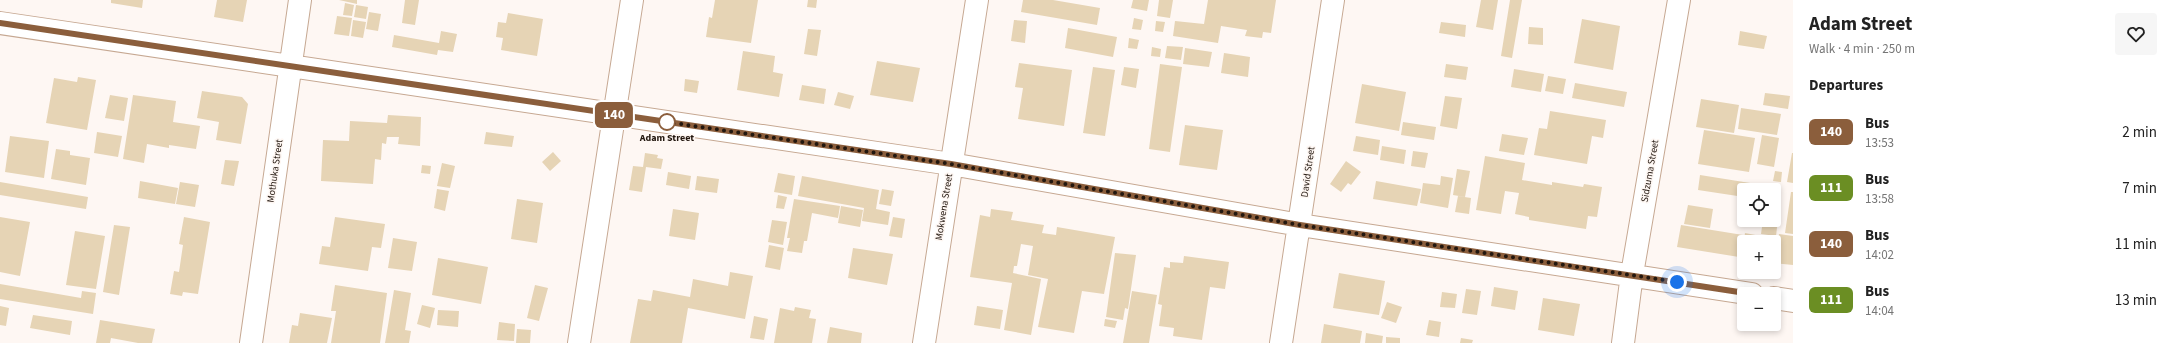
<!DOCTYPE html>
<html lang="en">
<head>
<meta charset="utf-8">
<style>
	:root { --surface:#fff; --page:#f6f6f6; --text:#222; --muted:#767676 }
	body { margin:0; font-family:"Source Sans 3",sans-serif; background:var(--page); color:var(--text); height:100vh; display:flex; flex-direction:column; font-size:15px; white-space:nowrap }
	* { box-sizing:border-box; margin:0 }
	p { font-size:13px; color:var(--muted) }
	.icon { flex:none; width:22px; height:22px; fill:none; stroke:currentColor; stroke-width:2; stroke-linecap:round; stroke-linejoin:round }
	.map { position:relative; flex:1; overflow:hidden }
	.drawer { display:flex; flex-direction:column; background:var(--surface); width:380px }
	.drawer>* { flex:none }
	.badge { padding:0 8px; border-radius:6px; font-size:14px; line-height:26px }
	.controls { position:absolute; left:1737px; top:183px; display:grid; gap:8px }
	.controls a { display:grid; place-items:center; width:44px; height:44px; border-radius:4px; background:var(--surface); box-shadow:0 2px 6px #0003; font-size:20px }
	.you { position:absolute; width:20px; height:20px; margin:-10px; border:3px solid #fff; border-radius:50%; background:#1a73e8; box-shadow:0 0 0 6px #1a73e833 }
	.map>.badge { position:absolute; translate:-50% -50%; box-shadow:0 0 0 2px #fff }
	h2 { padding:0 16px; font-size:15px; line-height:36px }
	.round { display:grid; place-items:center; flex:none; width:42px; height:42px; border-radius:4px; background:var(--page) }
	.summary { display:flex; align-items:center; justify-content:space-between; height:68px; padding:0 16px }
	h1 { font-size:19px; font-weight:700; line-height:30px }
	ul { padding:0; list-style:none }
	li { display:flex; align-items:center; gap:12px; height:56px; padding:0 16px }
	li div { flex:1 }
	li b { display:block; font-size:15px }
	li em { font-style:normal }
	li .badge { min-width:44px; font-weight:700; text-align:center }
	main { display:flex; flex:1; min-height:0 }
	.map>svg:first-child { display:block }
</style>
</head>
<body>
<main>
<div class="map">
<svg width="1793" height="343" viewBox="0 0 1793 343">
	<rect width="100%" height="100%" fill="#fef7f3"/>
	<!-- building -->
	<path fill="#e6d4b5" d="M111 0H143L142 8 111 3Z
		M217 0H247L243 22 214 17Z
		M339 0H357V4Z
		M405 0H419L415 25 402 23Z
		M715 0H758L751 43 706 37 709 17 712 18Z
		M808 0H817L816 8 807 7Z
		M1023 0H1053L1100 8 1097 25 1021 12Z
		M1133 0H1149L1147 11 1131 8Z
		M1159 0H1173L1170 18 1157 16Z
		M1208 0H1276L1271 33 1263 32 1262 38 1245 36 1247 30 1221 26 1218 43 1173 36 1175 21 1204 24Z
		M1481 0H1498L1493 30 1476 27Z
		M1510 0H1522L1512 58 1501 56Z
		M345 3 354 5 352 16 343 15Z
		M356 5 368 7 366 19 354 17Z
		M369 12 381 14 378 31 366 29Z
		M508 13 543 19 537 56 501 50 503 38 496 37 498 22 506 23Z
		M337 16 352 18 349 36 334 34Z
		M1134 18 1143 20 1141 30 1132 29Z
		M1582 19 1620 26 1613 70 1574 63Z
		M353 20 366 22 363 38 351 36Z
		M1014 20 1027 21 1025 43 1011 41Z
		M1156 21 1165 22 1163 32 1155 31Z
		M1441 22 1466 25 1465 37 1439 33Z
		M1529 27 1543 28V45L1528 44Z
		M1068 28 1117 37 1113 57 1065 48Z
		M808 29 821 30 817 56 804 54Z
		M441 31 457 34 453 52 438 50 437 55 392 47 394 35 439 43Z
		M1740 31 1767 36 1764 49 1738 45Z
		M1129 38 1139 40 1137 49 1128 48Z
		M1167 46 1183 47 1181 60 1165 58Z
		M1152 47 1161 49 1160 57 1151 56Z
		M1185 48 1212 52 1209 67 1183 64Z
		M743 51 775 56 773 72 783 74 779 97 737 90Z
		M1224 53 1250 57 1248 77 1221 73Z
		M877 61 920 68 913 102 870 95Z
		M1019 63 1072 70 1064 126 1018 119 1023 88 1015 87Z
		M1160 64 1182 67 1170 152 1149 149Z
		M1446 64 1468 67 1466 80 1444 77Z
		M1093 67 1115 70 1105 136 1083 133Z
		M1124 67 1139 69 1136 88 1121 85Z
		M1514 69 1544 74 1541 92 1511 87Z
		M1548 76 1566 79 1563 94 1545 91Z
		M78 77 96 80 87 130 46 123 54 78 77 82Z
		M685 79 699 81 697 93 684 91Z
		M1575 83 1627 92 1624 107 1572 98Z
		M1362 84 1406 92 1399 131 1355 123Z
		M802 85 826 89 824 104 799 100Z
		M202 91 242 97 248 104 241 144 216 140 219 122 197 118Z
		M838 92 854 96 850 109 834 105Z
		M1765 93 1790 96 1788 109 1763 105Z
		M110 95 128 98 124 121 105 118Z
		M133 95 176 101 173 122 200 126 196 149 169 145V148L147 144 144 163 123 159Z
		M1445 96 1462 98 1457 129 1440 126Z
		M1701 99 1739 105 1734 133 1696 127Z
		M1741 108 1781 114 1777 135 1738 129Z
		M1550 111 1606 120 1603 138 1592 136 1587 164 1534 155 1539 128 1547 129Z
		M388 115 421 117 420 146 398 144 399 137H387L386 144 382 143 381 160 375 159 373 184 321 181 323 140 349 141 350 121 387 123Z
		M1403 122 1436 127 1434 140 1401 135Z
		M1185 125 1223 130 1217 170 1179 165Z
		M1704 130 1755 138 1749 172 1698 164Z
		M97 132 122 136 118 157 94 153Z
		M486 132 514 136 512 147 484 144Z
		M1502 134 1528 138 1524 155 1499 151Z
		M1762 135 1779 138 1774 167 1757 164Z
		M10 136 49 141 44 178 5 172Z
		M1356 136 1380 140 1378 155 1353 151Z
		M1382 146 1406 150 1404 164 1380 160Z
		M56 149 70 151V155L90 158 86 185 51 179Z
		M1413 151 1428 153 1425 168 1411 166Z
		M553 152 561 161 550 171 542 162Z
		M645 153 658 155 657 158 663 159 661 169 646 167 642 192 629 190 633 166 643 167Z
		M1792 153H1793V183L1787 182Z
		M1485 156 1525 163 1522 180 1552 185V182L1583 187 1584 184 1602 187 1597 217 1588 216 1586 229 1529 220V217L1515 214 1519 193 1505 191 1501 214 1476 210Z
		M225 160 239 161 234 186 221 184Z
		M1346 161 1361 172 1351 185 1348 183 1341 192 1330 184Z
		M442 163 455 166 450 188 437 186Z
		M422 165 431 166 430 174 421 173Z
		M1457 169 1470 171 1465 197 1453 195Z
		M1775 171 1782 172 1781 182 1773 181Z
		M668 172 691 176 689 189 666 185Z
		M778 173 795 176 792 195 774 192Z
		M1700 175 1769 186 1768 190H1744V197L1698 190Z
		M697 176 719 179 717 193 695 190Z
		M802 176 879 190 876 209 890 212 888 225 862 221 864 208 798 196Z
		M1441 176 1453 178 1448 208 1420 203 1423 183 1440 185Z
		M140 181 178 188 175 204 138 198Z
		M1376 181 1421 189 1417 206 1373 199Z
		M0 182 88 197 86 209 0 195Z
		M180 182 199 185 195 207 176 204Z
		M437 189 449 191 445 211 434 208Z
		M882 189 894 191 891 206 879 204Z
		M1791 192H1793V234L1785 233Z
		M778 195 787 197 784 209 776 208Z
		M1458 196 1471 198 1469 214 1455 212Z
		M517 199 543 203 537 243 511 239Z
		M794 199 840 206 838 218 812 213 807 241H804L802 253 787 251 790 238H787Z
		M1688 205 1713 209 1710 228 1684 224Z
		M841 206 863 210 860 227 838 223Z
		M673 209 699 213 695 240 669 236Z
		M991 209 1013 212 1011 220 1044 225 1042 233 1056 235 1057 227 1115 237 1104 294 1082 291 1074 333 1038 327 1048 279 1028 275 1033 246 1021 244 1017 266H1014L1013 273 1041 279 1031 335 1004 330 1012 283 970 277 980 215 990 217Z
		M0 217 30 222 20 276 0 272Z
		M184 217 210 222 198 294 183 292 182 296 170 294 174 271 179 272 183 245 179 244Z
		M335 217 385 224 381 248 372 247 368 271 319 264 322 246 330 247Z
		M893 217 905 219 902 238 889 236Z
		M1774 218 1778 219 1776 236 1761 234 1763 220Z
		M772 220 787 222 783 245 768 242Z
		M114 225 130 227 119 295 103 292Z
		M1681 225 1743 235 1739 257 1677 247Z
		M75 231 105 236 96 289 66 285Z
		M1745 233 1776 239 1775 247 1774 242H1744Z
		M1779 234 1793 236V265L1774 263Z
		M393 238 417 242 412 271 388 268Z
		M769 245 784 248 780 270 765 267Z
		M853 248 893 254 887 285 848 278Z
		M1115 253 1136 255 1128 309 1125 308 1123 320 1106 317Z
		M1184 256 1229 262 1225 289 1210 287 1202 340 1173 336 1174 328 1159 326 1162 305 1158 304 1164 267 1170 268V262L1183 263Z
		M438 258 488 267 481 304 432 295Z
		M730 272 753 276 745 319 688 308 682 343H630L638 299 651 301 653 290 690 297 693 279 728 286Z
		M1339 273 1385 281 1379 315 1333 308Z
		M0 284 81 298 82 291 96 293 93 314 0 299Z
		M335 285 387 293 380 343H331L336 311H331Z
		M535 285 548 288 539 321 527 318Z
		M1494 287 1518 291 1515 310 1491 306Z
		M1466 289 1481 291 1477 315 1462 313Z
		M394 290 411 293 405 330 411 331 409 343H385Z
		M1132 291 1157 295 1149 343H1123Z
		M1442 292 1457 294 1455 308 1440 307Z
		M1543 298 1580 304 1574 336 1538 330Z
		M1387 302 1402 307 1396 323 1381 318Z
		M422 305 435 308 430 328 417 324Z
		M0 306 9 308 6 326 0 325Z
		M977 306 1003 310 1000 329 974 325Z
		M795 307 811 310 809 318 816 319 812 343H774L780 308 794 311Z
		M438 310 459 311 458 327 437 325Z
		M300 313 332 318 327 343H289L292 325 298 326Z
		M33 315 72 321 70 335 30 328Z
		M754 316 768 319 764 340 750 338Z
		M1105 319 1117 321 1115 328 1104 326Z
		M100 320 155 329 152 343H138L111 338 110 343H96Z
		M1429 320 1441 322 1439 337 1426 335Z
		M499 322 515 324 514 341 497 340Z
		M1324 324 1362 331 1360 343H1321Z
		M830 327 862 333 861 343H827Z
		M517 329 531 330 530 343H516Z
		M1366 333 1383 336 1382 343H1365Z
		M1386 337 1400 338V343H1386Z
		M1461 338 1473 340 1472 343H1460Z"/>
	<g fill="none" stroke-linecap="round" stroke-linejoin="round">
		<defs>
			<path id="minor" d="M0 23 951 164 1300 225 1752 294
				M1774 298 1793 301
				M251 343 300 0
				M579 343 632 0
				M924 343 977 0
				M1281 343 1333 0
				M1623 343 1632 274 1679 0"/>
		</defs>
		<!-- minor casing -->
		<use href="#minor" stroke="#c6a892" stroke-width="24"/>
		<!-- minor -->
		<use href="#minor" stroke="#fff" stroke-width="22"/>
	</g>
	<g fill="none" stroke-linecap="round" stroke-linejoin="round">
		<defs>
			<path id="line" d="M0 23 951 164 1300 225 1752 294"/>
		</defs>
		<!-- line casing -->
		<use href="#line" stroke="#fff" stroke-width="9"/>
		<!-- line -->
		<use href="#line" stroke="#8b5e3c" stroke-width="6"/>
		<!-- walk -->
		<path stroke="#22170f" stroke-width="4" stroke-dasharray="0 7.2" d="M667 122 951 164 1300 225 1677 282"/>
	</g>
	<!-- markers -->
	<circle fill="#fff" stroke="#8b5e3c" stroke-width="2" cx="667" cy="122" r="8"/>
	<g text-anchor="middle" dominant-baseline="central" stroke-width="3" stroke-linejoin="round" paint-order="stroke">
		<!-- stop labels -->
		<g font-size="10" font-weight="bold" fill="#22170f" stroke="#fef7f3">
			<text x="667" y="138">Adam Street</text>
		</g>
		<!-- street labels -->
		<g font-size="10" fill="#22170f" stroke="#fef7f3">
			<text transform="translate(275 171) rotate(-82)">Mothuka Street</text>
			<text transform="translate(1650 171) rotate(-80)">Sidzuma Street</text>
			<text transform="translate(1308 172) rotate(-82)">David Street</text>
			<text transform="translate(944 207) rotate(-81)">Mokwena Street</text>
		</g>
	</g>
</svg>
<div class="controls">
<a><svg class="icon" aria-label="locate" viewBox="0 0 24 24"><circle cx="12" cy="12" r="6"/><path d="M12 2v4M12 18v4M2 12h4M18 12h4"/></svg></a>
<a>+</a>
<a>−</a>
</div>
<div class="you" style="left:1677px;top:282px"></div>
<b class="badge" style="left:614px;top:115px;background:#8b5e3c;color:#fff">140</b>
</div>
<section class="drawer">
<div class="summary"><div><h1>Adam Street</h1><p>Walk · 4 min · 250 m</p></div><a class="round"><svg class="icon" aria-label="heart" viewBox="0 0 24 24"><path d="M12 20l-8-8c-3-5 5-10 8-4 3-6 11-1 8 4z"/></svg></a></div>
<h2>Departures</h2>
<ul>
<li><span class="badge" style="background:#8b5e3c;color:#fff">140</span><div><b>Bus</b><p>13:53</p></div><em>2 min</em></li>
<li><span class="badge" style="background:#6b8e23;color:#fff">111</span><div><b>Bus</b><p>13:58</p></div><em>7 min</em></li>
<li><span class="badge" style="background:#8b5e3c;color:#fff">140</span><div><b>Bus</b><p>14:02</p></div><em>11 min</em></li>
<li><span class="badge" style="background:#6b8e23;color:#fff">111</span><div><b>Bus</b><p>14:04</p></div><em>13 min</em></li>
</ul>
</section>
</main>
</body>
</html>
